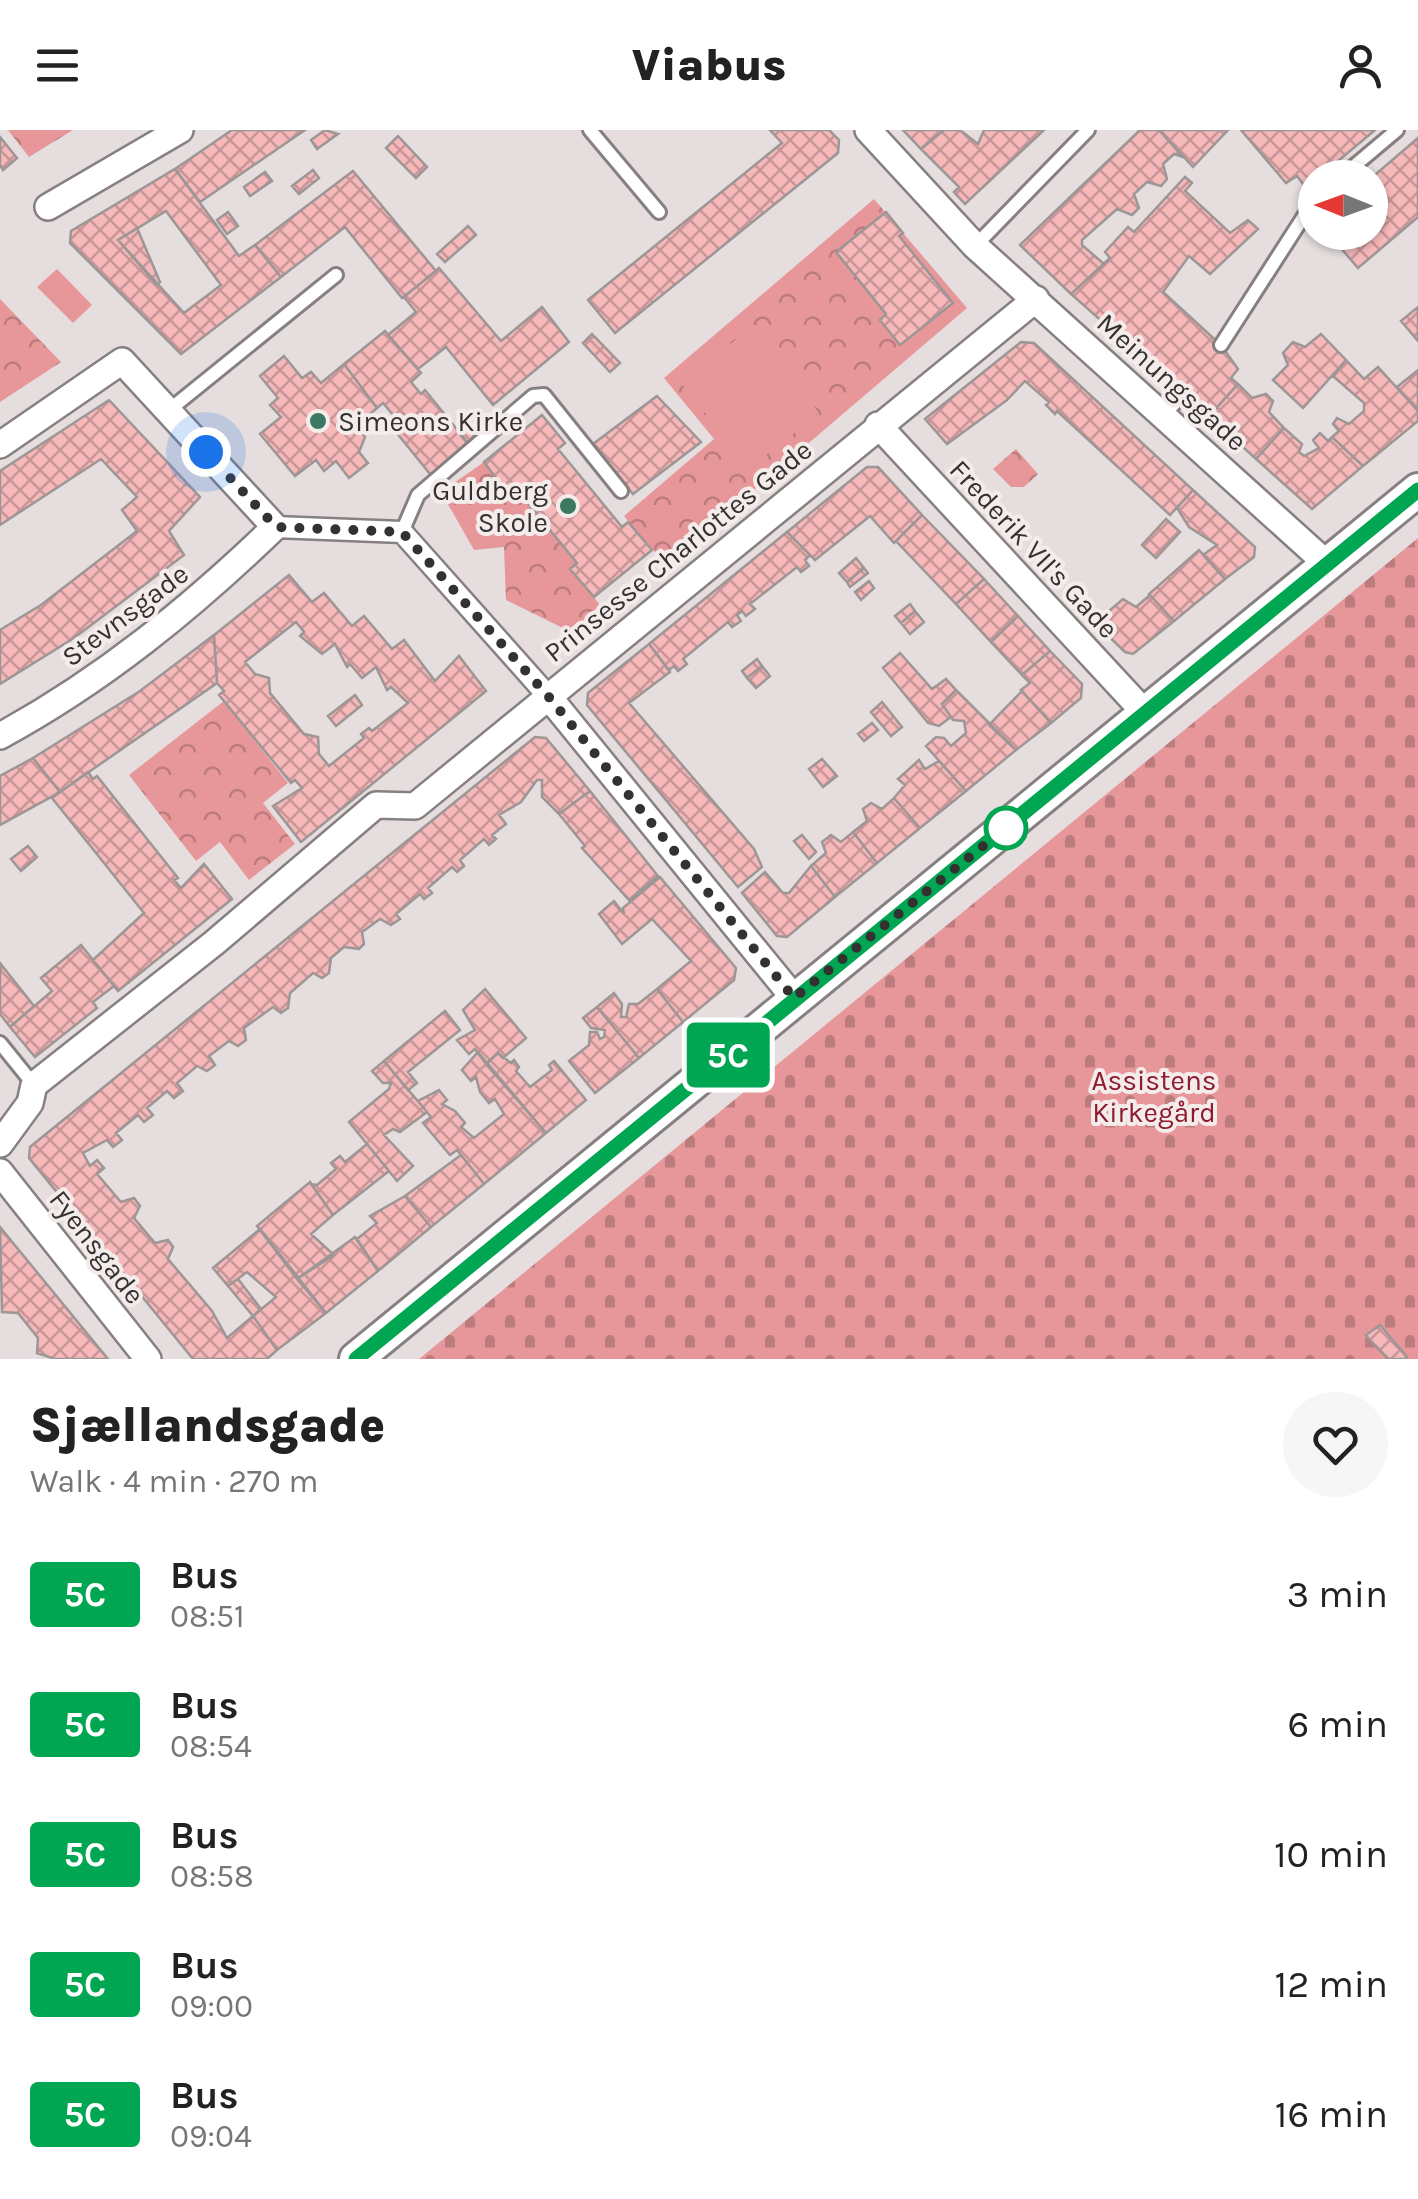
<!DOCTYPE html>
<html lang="en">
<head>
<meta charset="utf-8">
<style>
	:root { --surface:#fff; --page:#f6f6f6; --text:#222; --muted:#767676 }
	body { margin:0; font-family:Karla,sans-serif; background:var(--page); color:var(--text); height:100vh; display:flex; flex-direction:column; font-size:38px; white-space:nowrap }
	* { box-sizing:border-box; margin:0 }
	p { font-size:32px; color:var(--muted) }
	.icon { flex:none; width:55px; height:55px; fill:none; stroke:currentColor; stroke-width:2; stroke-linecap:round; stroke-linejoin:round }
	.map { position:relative; height:1229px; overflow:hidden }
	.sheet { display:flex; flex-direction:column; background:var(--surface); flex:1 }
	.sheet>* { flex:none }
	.badge { padding:0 20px; border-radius:8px; font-size:35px; line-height:65px }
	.needle { width:65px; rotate:271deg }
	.fabs { position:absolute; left:1298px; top:30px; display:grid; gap:20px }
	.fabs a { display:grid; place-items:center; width:90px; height:90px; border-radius:50%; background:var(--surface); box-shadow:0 2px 8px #0004; font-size:50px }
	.you { position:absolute; width:50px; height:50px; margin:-25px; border:8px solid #fff; border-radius:50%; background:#1a73e8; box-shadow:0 0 0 15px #1a73e833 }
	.map>.badge { position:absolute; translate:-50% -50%; box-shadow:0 0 0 5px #fff }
	.round { display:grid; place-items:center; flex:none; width:105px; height:105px; border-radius:52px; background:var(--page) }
	.overview { display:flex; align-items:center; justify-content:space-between; height:170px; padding:0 30px }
	h1 { font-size:48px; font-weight:800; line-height:75px }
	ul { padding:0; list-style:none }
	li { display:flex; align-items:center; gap:30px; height:130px; padding:0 30px }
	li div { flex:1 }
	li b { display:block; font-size:38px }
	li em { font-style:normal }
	li .badge { min-width:110px; font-weight:700; text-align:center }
	header { display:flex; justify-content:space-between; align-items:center; height:130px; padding:0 30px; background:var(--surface); font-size:45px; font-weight:800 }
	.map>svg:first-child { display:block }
</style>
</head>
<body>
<header><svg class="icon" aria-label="menu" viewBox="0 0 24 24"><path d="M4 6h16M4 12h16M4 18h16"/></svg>Viabus<svg class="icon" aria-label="person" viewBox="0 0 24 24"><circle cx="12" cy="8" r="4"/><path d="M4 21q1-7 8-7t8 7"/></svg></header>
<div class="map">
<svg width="1418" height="1229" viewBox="0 0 1418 1229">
	<defs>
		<pattern id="cemetery-stones" width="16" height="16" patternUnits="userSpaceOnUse" patternTransform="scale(2.5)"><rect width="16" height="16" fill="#e79799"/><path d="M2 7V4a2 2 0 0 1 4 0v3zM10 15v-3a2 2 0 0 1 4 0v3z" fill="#bc7c7d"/></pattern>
		<pattern id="park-crowns" width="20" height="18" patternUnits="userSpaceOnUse" patternTransform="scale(2.5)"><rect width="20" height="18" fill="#e79799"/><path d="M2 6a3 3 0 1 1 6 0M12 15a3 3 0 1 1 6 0" fill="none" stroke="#bc7c7d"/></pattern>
		<pattern id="building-cross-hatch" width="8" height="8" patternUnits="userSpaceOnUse" patternTransform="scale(2.5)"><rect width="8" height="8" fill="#f6b8b9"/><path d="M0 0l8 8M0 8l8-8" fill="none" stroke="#c89697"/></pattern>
	</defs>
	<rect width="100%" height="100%" fill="#e6dede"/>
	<!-- cemetery -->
	<path fill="url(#cemetery-stones)" d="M1418 408V1229H419Z"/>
	<!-- park -->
	<path fill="url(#park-crowns)" d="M8 0H73L29 27Z
		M874 69 967 178 666 435 624 386 714 309 664 248Z
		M0 169 61 232 0 272Z
		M1016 319 1038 344 1024 357H1011L993 339Z
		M484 332 506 360 513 355 577 433 571 439 600 475 571 502 506 470 504 417 474 420 441 362Z
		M224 571 288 653 263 673 295 714 249 750 220 712 196 731 129 645Z"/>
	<!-- pitch -->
	<path fill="#e79799" d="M57 139 92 175 73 193 37 157Z
		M752 197 819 283 749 339 681 253Z"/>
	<!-- building -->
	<path fill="url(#building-cross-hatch)" stroke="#9d9696" stroke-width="2.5" fill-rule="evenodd" d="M232 0H305L200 72 175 39Z
		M325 0 338 4 317 19 311 10Z
		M770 0H829L839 10 838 23 615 203 588 170 782 13Z
		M903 0H944L921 19Z
		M944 0H960L978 14 984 0H1044L965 74 954 62 959 57 921 19Z
		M1140 0H1159L1183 27 1174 24 1163 34 1167 49 1161 56 1147 52 1134 64 1139 78 1132 85 1117 79 1082 110V115L1104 134 1071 164 1020 115Z
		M1159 0H1228L1193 37Z
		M1241 0H1375L1306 58 1297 46 1286 53Z
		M398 6 427 37 416 48 386 18Z
		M0 7 17 28 3 40 0 35Z
		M1418 8V87L1358 138 1327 102H1370V49Z
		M175 39 239 126 255 115 281 147 181 224 70 113 71 101ZM166 81 221 155 184 183 118 110Z
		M313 40 319 48 299 64 292 56Z
		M353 41 436 141 402 168 345 97 281 147 255 115Z
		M265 42 272 51 250 66 244 57Z
		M1185 47 1192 53 1185 61 1230 103 1248 90 1258 99 1210 144 1189 126 1163 162 1221 215 1238 239 1231 248 1238 254 1209 286 1071 164 1110 128 1105 122 1128 97 1134 102Z
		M228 82 238 96 227 104 217 90Z
		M886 82 903 103 899 106 953 173 900 215 880 190 886 184 836 122Z
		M468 96 476 105 445 132 437 124Z
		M137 98 160 152 157 155 118 110Z
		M439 138 501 211 542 177 569 212 493 275 446 217 418 239 388 205 416 182 404 167Z
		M1418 177V211L1401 191Z
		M385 201 421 243 411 252 421 264 425 260 472 318 434 349 388 292 394 286 383 273 377 278 344 234Z
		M592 204 620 233 610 242 583 213Z
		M1321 204 1346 230 1303 278 1273 250 1288 235 1283 223 1293 212 1305 217Z
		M1021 212 1034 213 1193 360 1170 385 1057 281 1055 284 1046 275 1049 272 1025 251 1007 270 947 314 925 289Z
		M284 226 302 248 311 242 321 253 344 234 377 278 356 296 365 307 359 322 368 333 349 348 336 331 324 341 316 330 295 346 260 304 281 287 270 275 278 268 260 246Z
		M1346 230 1364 249 1378 237 1418 281V291L1363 336 1332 307 1339 301 1333 294 1337 288 1349 294 1364 281V273L1333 246Z
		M1418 240V281L1397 257Z
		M1238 254 1252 268 1266 264 1273 271 1269 282 1284 298 1256 329 1209 286Z
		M657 266 701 312 633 364 593 314Z
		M109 270 200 367 169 401 184 425 74 508 0 554V500L41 475 137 401 122 380 137 367 101 329 0 395V341Z
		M542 285 565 313 558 319 622 397 628 392 652 420 594 467 570 439 577 433 513 355 506 361 484 332Z
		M465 295 477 309 469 315 458 302Z
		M1284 298 1302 314 1299 322 1304 326 1319 318 1313 310 1320 303 1328 311 1332 307 1363 336 1312 379 1256 329Z
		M867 337H878L922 385 894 413 870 386 815 430 787 402Z
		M1193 360 1255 417 1254 427 1225 449 1203 425 1217 415 1189 397 1177 378Z
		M922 385 984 449 956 474 896 411Z
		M1166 389 1180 402 1156 428 1142 415Z
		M787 402 810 425 805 430 809 436 801 442 797 437 750 474 755 479 746 486 742 481 737 485 741 491 732 497 728 492 683 529 687 534 678 541 674 536 669 540 649 514Z
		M1199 420 1225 449 1174 491 1149 464Z
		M856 428 864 438 847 452 839 443Z
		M864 438 868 443 850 457 847 452Z
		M289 445 312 472 324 463 352 496 364 486 392 519 404 510 435 551 459 526 486 561 301 712 273 676 302 658 295 650 291 653 219 565 224 561 217 553 214 505ZM296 492 304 502 300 506 322 524 335 514 347 537 350 534 362 548 376 537 387 560 391 557 408 573 372 601 369 598 361 604 364 608 329 636 319 624 318 607 304 604 270 563 269 548 255 544 245 532Z
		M984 449 1018 486 991 512 956 474Z
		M869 451 874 458 861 470 855 462Z
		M1150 465 1174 491 1133 524 1125 522 1095 493 1123 469 1136 477Z
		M910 474 915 481 901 493 895 486Z
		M915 481 924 492 910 504 901 493Z
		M1018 486 1050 521 1022 545 991 512Z
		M214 505 217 553 60 662 33 628 140 561Z
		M649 514 670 542 629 573 754 719 762 737 738 757 587 575 588 563Z
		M1050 521 1082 554 1081 568 1051 593 1021 560 1030 553 1022 545Z
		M900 523 932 559 946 549 956 560 942 574 951 587 939 596 928 593 883 538Z
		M757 529 762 536 747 548 742 541Z
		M762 536 770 546 756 558 747 548Z
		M956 560 1016 620 966 661 926 616 936 607 944 608 951 616 966 603 964 591 953 590 942 574Z
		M1022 561 1051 593 1016 620 989 595Z
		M355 565 362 575 336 596 328 586Z
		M882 572 902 597 891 606 871 582Z
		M872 593 878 600 864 611 858 604Z
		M535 607 546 608 590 661 559 684 542 667V650H537L521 672 499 685 506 694 492 705 496 709 489 715 484 709 460 730 464 736 457 742 452 737 428 758 432 763 424 769 420 764 396 784 400 789 391 795 380 789 362 802 364 814 359 819 344 817 331 828 329 843 322 848 313 843 290 863 288 878 281 883 273 877 244 898 246 910 238 916 229 911 209 926 215 935 207 941 197 936 177 953 183 961 174 968 167 961 147 978 153 985 144 992 138 985 116 1003 122 1010 113 1017 107 1010 83 1023 90 1036 97 1030 104 1038 97 1044 121 1072 134 1068 140 1076 134 1088 155 1113 168 1110 173 1117 168 1129 212 1181 227 1208 253 1186 277 1220 267 1229H193L29 1028 30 1017Z
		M33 628 60 662 0 695V646Z
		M822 629 837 646 823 657 809 639Z
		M919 630 925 639 939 631 966 661 920 698 894 668 905 655 898 649Z
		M88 642 93 649 97 646 178 748 174 750 181 758 204 734 232 769 118 861 93 830 144 783 52 668Z
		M590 661 658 746 629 770 582 718 585 716 559 684Z
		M894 668 920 698 877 733 853 702 867 691 863 679 871 673 882 679Z
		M853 702 877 733 835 767 811 736 826 723 822 712 831 705 841 712Z
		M802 705 816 722 809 729 794 711Z
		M28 716 37 727 21 741 11 729Z
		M811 736 835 767 787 807 777 806 742 763 765 742 783 763H789Z
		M660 747 736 838 734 850 683 892 657 859 691 831 652 789 622 814 599 784 614 771 624 784 623 778Z
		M81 815 114 856 93 872 97 878 35 927 10 897 52 861 41 848Z
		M0 833 34 876 10 897 0 884Z
		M485 859 526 908 503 928 498 923 486 934 475 919 469 924 457 910 475 900 463 880Z
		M657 859 683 892 639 928 597 877 614 863 622 874 621 887H626L629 874H638Z
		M597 877 639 928 595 963 569 931 589 915 590 902H597L600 909 604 907 605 900 591 898 583 888Z
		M445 881 460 900 408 942 417 953 408 960 384 931Z
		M478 922 546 1003 484 1054 457 1020 450 1025 423 993 431 987 418 971 439 960 447 970 442 974 455 981 465 993 461 997 474 1008 504 984 495 969 489 973 480 962 476 947 471 951 462 940Z
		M498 923 511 933 514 930 519 937 516 941 530 957 552 940 549 935 554 931 586 970 546 1003 486 934Z
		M384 931 427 982 400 1002 393 999 384 1005 413 1036 397 1051 349 992 389 959 391 953H383L372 941Z
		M367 1014 389 1041 333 1085 311 1054 317 1055 336 1039 331 1033 340 1026 345 1032Z
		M461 1025 484 1054 431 1097 405 1066Z
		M310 1052 333 1085 311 1104 334 1125 297 1149 257 1096Z
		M405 1066 431 1097 378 1141 357 1109 377 1093 370 1086Z
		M0 1097 108 1229H55L37 1223 38 1208 18 1183 2 1182Z
		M260 1099 326 1183 277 1220 253 1186 276 1167 247 1142 228 1156 213 1138Z
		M355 1107 378 1141 326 1183 297 1149Z
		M238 1149 261 1179 253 1186 228 1156Z
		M1380 1195 1407 1227 1405 1229H1388L1368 1208 1366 1205Z"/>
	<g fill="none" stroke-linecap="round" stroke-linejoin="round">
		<defs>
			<path id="service" d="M590 0 659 82
				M1340 48 1397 0
				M975 116 1088 0
				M1221 215 1315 69
				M168 281 336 145
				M1164 285 1184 263
				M402 402 418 365 533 266 544 265 621 361
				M0 913 34 955"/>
			<path id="pedestrian" d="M275 397 402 402 548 566"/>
			<path id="minor" d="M868 0 975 116 1327 434
				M48 77 180 0
				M878 295 1146 584
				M0 315 122 231 275 397C191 478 103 550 0 606
				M548 566 794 868
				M0 1014 30 973 34 955 214 813 376 675 415 676 1036 169
				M0 1042 148 1229"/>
			<path id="tertiary" d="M356 1229 1418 360"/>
		</defs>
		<!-- service casing -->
		<use href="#service" stroke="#878080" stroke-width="18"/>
		<!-- pedestrian casing -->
		<use href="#pedestrian" stroke="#878080" stroke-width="25"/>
		<!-- minor casing -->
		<use href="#minor" stroke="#878080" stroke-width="30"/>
		<!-- tertiary casing -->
		<use href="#tertiary" stroke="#878080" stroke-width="38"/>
		<!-- service -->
		<use href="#service" stroke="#fff" stroke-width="12"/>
		<!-- pedestrian -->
		<use href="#pedestrian" stroke="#fff" stroke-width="20"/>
		<!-- minor -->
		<use href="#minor" stroke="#fff" stroke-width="25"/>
		<!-- tertiary -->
		<use href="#tertiary" stroke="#fff" stroke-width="32"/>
	</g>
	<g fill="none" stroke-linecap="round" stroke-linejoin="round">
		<defs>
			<path id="line" d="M356 1229 1418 360"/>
		</defs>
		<!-- line casing -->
		<use href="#line" stroke="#fff" stroke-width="22"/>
		<!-- line -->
		<use href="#line" stroke="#00a651" stroke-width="15"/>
		<!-- walk -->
		<path stroke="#343131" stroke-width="10" stroke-dasharray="0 18" d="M206 322 276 397 402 402 548 566 794 868 1013 692 1006 698"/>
	</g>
	<!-- markers -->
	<g fill="#3b7761" stroke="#f4eceb" stroke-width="4">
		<circle cx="318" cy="291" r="10"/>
		<circle cx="568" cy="376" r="10"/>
	</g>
	<circle fill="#fff" stroke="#00a651" stroke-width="5" cx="1006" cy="698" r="20"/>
	<g text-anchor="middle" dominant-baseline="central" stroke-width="8" stroke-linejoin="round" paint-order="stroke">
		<!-- street labels -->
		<g font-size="28" fill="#343131" stroke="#f4eceb">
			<text transform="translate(1172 252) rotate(42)">Meinungsgade</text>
			<text transform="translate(1034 419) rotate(47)">Frederik VII's Gade</text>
			<text transform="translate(678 421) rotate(-39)">Prinsesse Charlottes Gade</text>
			<text transform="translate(125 485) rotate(-37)">Stevnsgade</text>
			<text transform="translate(97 1117) rotate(52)">Fyensgade</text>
		</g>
		<!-- poi labels -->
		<g font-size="28" fill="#343131" stroke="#f4eceb" text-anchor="start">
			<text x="338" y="291">Simeons Kirke</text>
			<text x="548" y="360" text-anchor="end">Guldberg<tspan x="548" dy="32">Skole</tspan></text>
		</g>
		<!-- park labels -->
		<g font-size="28" fill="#8e1b2e" stroke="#f4eceb">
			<text x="1154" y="950">Assistens<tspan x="1154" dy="32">Kirkegård</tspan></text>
		</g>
	</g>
</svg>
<div class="fabs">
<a><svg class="needle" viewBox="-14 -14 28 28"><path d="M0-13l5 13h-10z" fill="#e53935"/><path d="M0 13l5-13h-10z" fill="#767676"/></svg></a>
</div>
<div class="you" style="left:206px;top:322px"></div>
<b class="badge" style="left:728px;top:925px;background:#00a651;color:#fff">5C</b>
</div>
<section class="sheet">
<div class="overview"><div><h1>Sjællandsgade</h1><p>Walk · 4 min · 270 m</p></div><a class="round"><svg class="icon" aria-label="heart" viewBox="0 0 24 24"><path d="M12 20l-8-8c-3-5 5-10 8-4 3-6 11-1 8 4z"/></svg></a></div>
<ul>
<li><span class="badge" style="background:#00a651;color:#fff">5C</span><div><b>Bus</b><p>08:51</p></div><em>3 min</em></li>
<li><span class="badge" style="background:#00a651;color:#fff">5C</span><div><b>Bus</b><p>08:54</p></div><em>6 min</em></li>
<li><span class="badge" style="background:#00a651;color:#fff">5C</span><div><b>Bus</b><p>08:58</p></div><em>10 min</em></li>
<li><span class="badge" style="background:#00a651;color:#fff">5C</span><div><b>Bus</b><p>09:00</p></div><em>12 min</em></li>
<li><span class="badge" style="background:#00a651;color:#fff">5C</span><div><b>Bus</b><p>09:04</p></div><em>16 min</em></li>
</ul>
</section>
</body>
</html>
